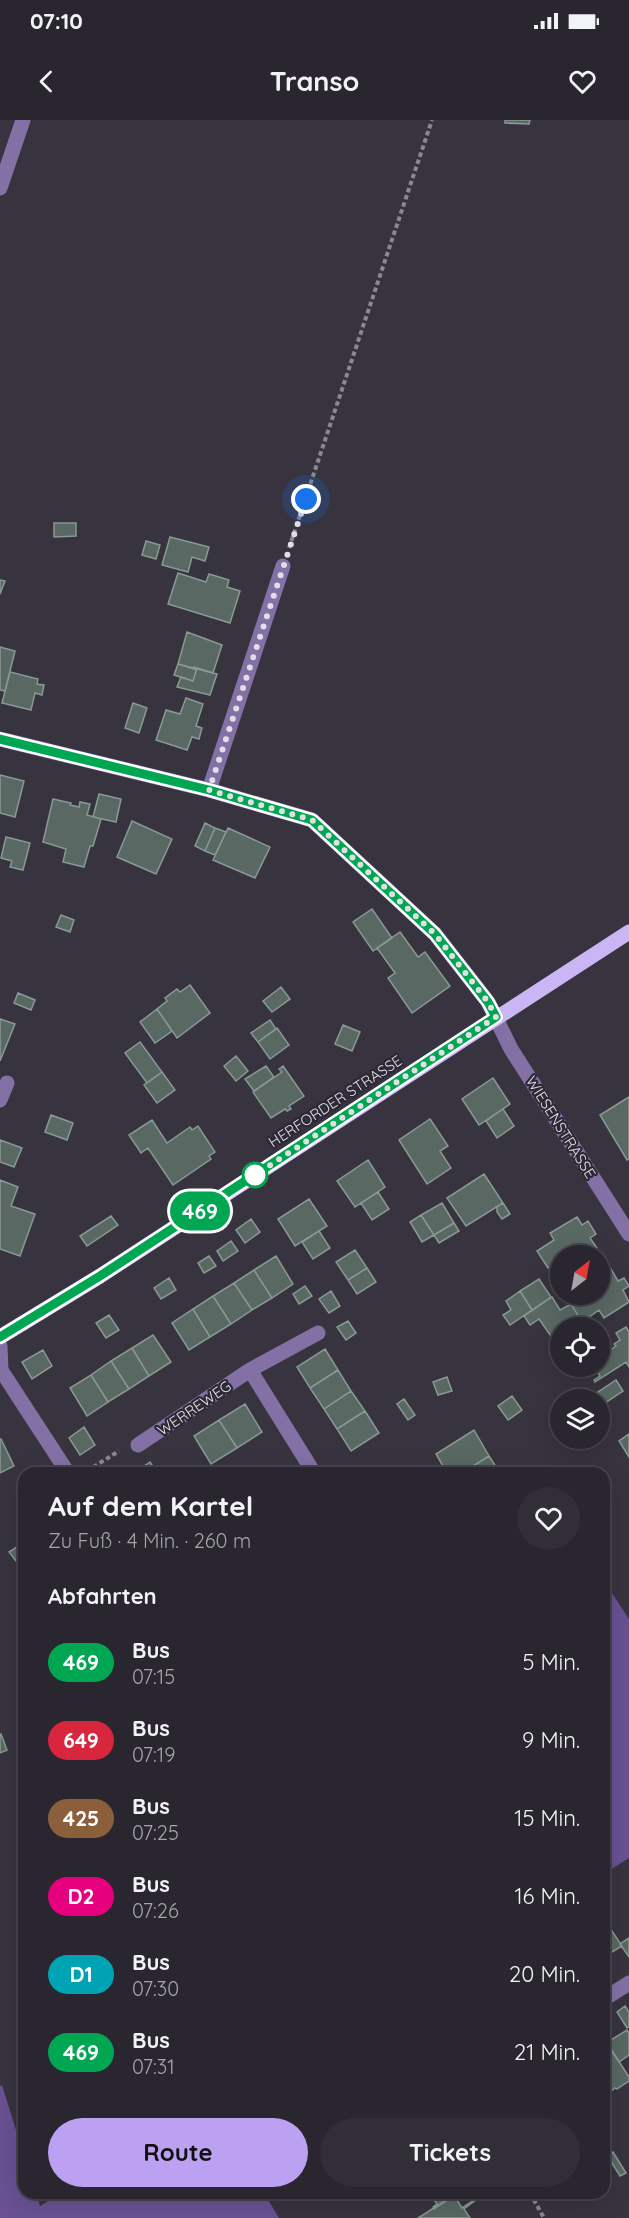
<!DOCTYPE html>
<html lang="de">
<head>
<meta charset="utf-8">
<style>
	:root { --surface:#29262f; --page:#312e37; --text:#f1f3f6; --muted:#a5a5aa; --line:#45434b; --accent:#bca0f2 }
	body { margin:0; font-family:Quicksand,sans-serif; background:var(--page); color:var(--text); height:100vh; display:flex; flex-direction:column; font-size:22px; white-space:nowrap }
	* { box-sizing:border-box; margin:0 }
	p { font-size:20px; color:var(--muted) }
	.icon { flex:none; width:33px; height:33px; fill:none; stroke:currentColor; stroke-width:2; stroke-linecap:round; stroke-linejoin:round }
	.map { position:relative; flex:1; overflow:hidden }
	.panel { position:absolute; left:18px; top:1347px; width:592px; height:732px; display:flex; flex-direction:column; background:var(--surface); border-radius:18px; box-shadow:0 6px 24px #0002,0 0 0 2px var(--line) }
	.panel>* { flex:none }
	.badge { padding:0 12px; border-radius:20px; font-size:21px; line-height:39px }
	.needle { width:39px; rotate:31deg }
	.buttons { position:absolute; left:550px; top:1125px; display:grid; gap:12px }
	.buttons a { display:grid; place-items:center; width:60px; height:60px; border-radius:50%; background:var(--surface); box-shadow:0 6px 24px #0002,0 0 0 2px var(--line); font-size:30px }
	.you { position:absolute; width:30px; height:30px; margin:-15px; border:4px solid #fff; border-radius:50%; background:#1a73e8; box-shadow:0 0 0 9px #1a73e833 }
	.map>.badge { position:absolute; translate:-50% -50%; box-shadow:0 0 0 3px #fff }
	h2 { padding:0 30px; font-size:22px; line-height:54px }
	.round { display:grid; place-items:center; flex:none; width:63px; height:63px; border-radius:32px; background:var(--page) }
	.overview { display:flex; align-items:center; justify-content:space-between; height:102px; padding:0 30px }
	h1 { font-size:28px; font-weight:700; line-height:45px }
	.cta { display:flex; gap:12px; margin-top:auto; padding:12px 30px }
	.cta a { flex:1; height:69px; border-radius:36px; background:var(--accent); color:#111; font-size:24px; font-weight:700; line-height:69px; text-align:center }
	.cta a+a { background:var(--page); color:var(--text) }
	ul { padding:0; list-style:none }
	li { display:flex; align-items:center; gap:18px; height:78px; padding:0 30px }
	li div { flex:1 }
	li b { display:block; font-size:22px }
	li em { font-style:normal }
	li .badge { min-width:66px; font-weight:700; text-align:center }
	.status { display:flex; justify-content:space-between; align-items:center; height:42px; padding:0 30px; background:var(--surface); direction:ltr }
	.status svg { height:16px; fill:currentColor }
	header { display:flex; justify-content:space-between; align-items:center; height:78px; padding:0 30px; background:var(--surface); font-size:27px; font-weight:700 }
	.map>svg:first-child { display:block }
</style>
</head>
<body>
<div class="status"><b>07:10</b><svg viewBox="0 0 49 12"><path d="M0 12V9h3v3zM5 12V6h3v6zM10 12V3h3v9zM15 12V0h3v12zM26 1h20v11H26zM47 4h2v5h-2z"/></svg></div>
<header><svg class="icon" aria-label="back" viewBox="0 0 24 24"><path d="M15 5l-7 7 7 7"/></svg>Transo<svg class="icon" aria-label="heart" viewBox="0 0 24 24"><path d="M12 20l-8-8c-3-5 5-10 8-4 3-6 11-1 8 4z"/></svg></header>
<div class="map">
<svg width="629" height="2098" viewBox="0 0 629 2098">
	<rect width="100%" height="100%" fill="#37333f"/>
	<!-- green -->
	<path fill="#695193" d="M604 1461 629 1499V1738L605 1753Z
		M2 1965 24 2036V2073H36L40 2086 61 2073H264L279 2098H0V1966Z"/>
	<!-- building -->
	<path fill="#596863" stroke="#899993" stroke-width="1.5" d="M505 0H530L529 4 505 3Z
		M54 403H76V416L54 417Z
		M170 417 209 427 205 441 192 437 188 452 162 445Z
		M146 421 160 425 156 439 142 435Z
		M178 453 206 462 209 454 229 460 227 467 240 471 230 503 168 484Z
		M0 460 5 461 0 474Z
		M187 512 222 525 213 553 178 544Z
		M0 527 15 531 5 571 0 570Z
		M178 544 194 549V547L197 548 193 561 174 555Z
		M197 548 217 554 210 575 177 567 181 557 193 561Z
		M10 552 38 559 37 564 44 565 42 575 35 573 31 590 2 583Z
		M186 578 203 584 196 606 202 608 199 619 192 617 187 630 156 620 166 590 180 594Z
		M133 583 147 588 139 613 125 608Z
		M0 655 24 661 15 697 0 693Z
		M99 674 121 679 116 702 93 697Z
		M53 679 71 683 70 685 79 687 80 682 90 684 87 695 101 699 93 726H90L84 747 63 742 66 729 43 722Z
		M132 701 172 719 156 754 117 737Z
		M205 703 215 708 205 731 195 726Z
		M215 708 226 712 215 735 205 731Z
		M228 708 270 727 255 758 213 740Z
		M6 717 30 723 23 750 10 747 12 741 1 738Z
		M372 789 392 818 373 831 353 802Z
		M61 795 74 800 70 812 56 807Z
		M400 812 418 837 425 832 450 866 412 893 388 858 395 853 377 828Z
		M190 865 210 893 177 918 157 889 167 881 165 878 177 869 180 872Z
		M281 867 290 879 272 892 263 881Z
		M18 873 35 880 31 890 14 883Z
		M157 889 172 911 155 923 140 902Z
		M0 899 15 904 0 941Z
		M270 900 276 909 258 922 251 913Z
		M343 905 360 912 352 931 335 924Z
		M277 908 289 925 270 939 258 922Z
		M140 922 162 952 147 963 125 933Z
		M236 936 248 951 236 961 224 946Z
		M266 946 274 957 254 971 245 959Z
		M283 946 304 976 289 986 291 989 287 991 285 989 271 998 253 972 282 952 279 949Z
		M162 952 175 970 157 983 144 965Z
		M493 958 510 984 479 1005 462 979Z
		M629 977V1039L627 1040 600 995Z
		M503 989 514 1006 497 1018 486 1001Z
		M51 995 73 1003 67 1020 45 1012Z
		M430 999 448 1026 440 1031 451 1048 427 1064 399 1020Z
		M152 1000 167 1023 190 1007 192 1010 198 1006 215 1032 209 1036 211 1039 173 1065 148 1028 141 1033 129 1015Z
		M0 1020 22 1028 14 1047 0 1042Z
		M368 1040 385 1067 355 1087 337 1061Z
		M484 1054 503 1083 466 1106 447 1078Z
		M0 1060 18 1067 11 1086 35 1094 20 1136 0 1129Z
		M378 1072 389 1089 372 1100 361 1083Z
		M309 1079 327 1106 295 1126 278 1099Z
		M442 1083 454 1103 434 1115 421 1095Z
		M503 1083 510 1094 502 1099 497 1092V1087Z
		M421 1095 434 1115 422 1122 410 1102Z
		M111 1096 118 1105 87 1126 80 1116Z
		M577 1097 582 1105 588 1101 596 1114 590 1118 597 1128 585 1136H561V1140L548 1148 537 1131 554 1120 550 1113Z
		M251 1099 260 1112 245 1123 236 1110Z
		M454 1103 459 1111 439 1123 434 1115Z
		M319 1111 330 1128 313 1139 302 1122Z
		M231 1121 238 1131 223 1141 217 1131Z
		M355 1130 367 1148 348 1160 336 1142Z
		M209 1136 216 1146 204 1153 198 1143Z
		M276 1136 293 1164 272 1178 254 1150Z
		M367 1148 376 1162 357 1174 348 1160Z
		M611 1149 618 1161 624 1158 629 1166 623 1170 629 1182 604 1198 599 1190 582 1202 571 1184 585 1174H600V1156Z
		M254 1150 272 1178 252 1190 234 1163Z
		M169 1158 176 1170 161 1179 154 1168Z
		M539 1159 551 1177 532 1190 520 1171Z
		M234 1163 252 1190 231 1204 213 1176Z
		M305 1166 312 1176 299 1184 293 1174Z
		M331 1171 340 1186 329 1193 319 1179Z
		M520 1171 532 1190 510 1205 503 1195 511 1190 506 1181Z
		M213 1176 231 1204 210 1217 193 1189Z
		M552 1177 560 1190 571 1184 582 1202 572 1208H561V1214L553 1219 539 1199 530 1205 524 1196Z
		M193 1189 210 1217 189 1230 172 1203Z
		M109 1195 119 1210 106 1218 96 1203Z
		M348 1201 356 1213 346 1220 337 1207Z
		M626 1207 629 1212V1247L626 1242 595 1262 594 1260 600 1256 594 1246H600V1237L616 1226 614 1224 620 1220 616 1213Z
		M153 1215 171 1242 149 1256 132 1228Z
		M132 1228 149 1256 129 1269 111 1241Z
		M325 1229 338 1250 310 1268 297 1247Z
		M43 1230 52 1246 32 1259 22 1242Z
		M111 1241 129 1269 108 1282 91 1255Z
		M338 1250 351 1271 324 1289 310 1268Z
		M91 1255 108 1282 87 1296 70 1268Z
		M447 1257 452 1271 438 1275 433 1262Z
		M616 1260 623 1271 602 1285 595 1274Z
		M351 1271 365 1291 337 1309 324 1289Z
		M512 1276 522 1290 508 1300 498 1286Z
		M404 1279 415 1295 408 1300 397 1284Z
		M245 1284 262 1312 237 1328 219 1300Z
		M365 1291 379 1313 351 1331 337 1309Z
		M219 1300 237 1328 211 1344 194 1316Z
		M84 1307 95 1325 80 1335 69 1318Z
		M474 1310 489 1336 462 1353H447L436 1334Z
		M629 1314V1337L619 1321Z
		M1 1319 14 1346 0 1353V1320Z
		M489 1336 500 1353H462Z
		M150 1342 157 1353H134L147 1344Z
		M286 1347 290 1353H276Z
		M24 1397V1412L17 1401Z
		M23 1423 24 1425V1451L9 1432Z
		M1 1614 7 1630 0 1633V1615Z
		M604 1799 622 1826 604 1837Z
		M629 1818V1837L620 1824Z
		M625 1886 629 1892V1907L627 1908 617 1892Z
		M627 1910 629 1913V1935L619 1942 606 1923Z
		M609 1926 629 1957V1961L617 1969 615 1968 604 1977V1929Z
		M613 2032 626 2053 620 2056 607 2035Z
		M430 2073H458L434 2089 433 2087 437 2084Z
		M485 2073 464 2089 470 2098H418L454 2075 462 2088Z"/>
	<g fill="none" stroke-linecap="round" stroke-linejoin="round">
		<!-- path -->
		<path stroke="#8b8892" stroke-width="4" stroke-dasharray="4.5 3" stroke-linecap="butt" d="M289 428 432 0
			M87 1351 119 1331
			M530 2073 544 2098"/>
		<!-- minor -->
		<path stroke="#8371a5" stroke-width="15" d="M0 68 23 0
			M0 619 209 670 312 700 435 814 488 882 511 929 629 1114
			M209 670 283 446
			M0 980 7 963
			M0 1226 1 1250 68 1353
			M250 1250 314 1353
			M138 1325 250 1250 318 1213
			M604 1879 629 1863"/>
		<!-- major -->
		<path stroke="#cab5f5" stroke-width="15" d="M0 1217 100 1156 629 812"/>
	</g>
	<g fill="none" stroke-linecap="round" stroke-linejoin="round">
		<defs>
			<path id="line" d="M0 619 209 670 312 700 435 814 488 882 496 897 100 1156 0 1217"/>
		</defs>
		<!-- line casing -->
		<use href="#line" stroke="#fff" stroke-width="14"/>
		<!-- line -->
		<use href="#line" stroke="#00a651" stroke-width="9"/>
		<!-- walk -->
		<path stroke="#e1dfe6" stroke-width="6" stroke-dasharray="0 10.8" d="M255 1055 249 1059 496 897 488 882 435 814 312 700 209 670 306 379"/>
	</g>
	<!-- markers -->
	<circle fill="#fff" stroke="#00a651" stroke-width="3" cx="255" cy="1055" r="12"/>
	<g text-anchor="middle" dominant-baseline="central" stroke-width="4.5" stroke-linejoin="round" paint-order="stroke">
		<!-- street labels -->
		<g font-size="15" fill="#e1dfe6" stroke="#2d2934">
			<text transform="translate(335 981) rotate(-33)">HERFORDER STRASSE</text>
			<text transform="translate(561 1007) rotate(58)">WIESENSTRASSE</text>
			<text transform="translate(194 1288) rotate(-34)">WERREWEG</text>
		</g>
	</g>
</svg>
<div class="buttons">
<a><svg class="needle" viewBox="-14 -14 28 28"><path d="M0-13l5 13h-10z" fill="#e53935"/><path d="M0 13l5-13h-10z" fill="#a5a5aa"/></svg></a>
<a><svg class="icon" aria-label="locate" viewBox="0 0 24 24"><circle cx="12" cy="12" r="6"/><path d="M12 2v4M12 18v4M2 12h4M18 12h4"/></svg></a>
<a><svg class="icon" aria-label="layers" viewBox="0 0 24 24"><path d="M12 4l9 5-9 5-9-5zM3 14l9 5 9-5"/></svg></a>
</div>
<div class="you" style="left:306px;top:379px"></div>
<b class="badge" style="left:200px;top:1091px;background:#00a651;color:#fff">469</b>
<section class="panel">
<div class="overview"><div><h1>Auf dem Kartel</h1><p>Zu Fuß · 4 Min. · 260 m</p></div><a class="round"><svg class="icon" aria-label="heart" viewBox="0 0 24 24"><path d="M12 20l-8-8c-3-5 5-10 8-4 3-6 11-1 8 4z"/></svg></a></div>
<h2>Abfahrten</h2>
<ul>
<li><span class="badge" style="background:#00a651;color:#fff">469</span><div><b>Bus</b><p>07:15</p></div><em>5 Min.</em></li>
<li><span class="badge" style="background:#d7263d;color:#fff">649</span><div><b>Bus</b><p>07:19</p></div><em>9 Min.</em></li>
<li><span class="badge" style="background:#8b5e3c;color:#fff">425</span><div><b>Bus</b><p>07:25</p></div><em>15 Min.</em></li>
<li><span class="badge" style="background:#e6007e;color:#fff">D2</span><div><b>Bus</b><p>07:26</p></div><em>16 Min.</em></li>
<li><span class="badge" style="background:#00a3b4;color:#fff">D1</span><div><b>Bus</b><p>07:30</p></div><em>20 Min.</em></li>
<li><span class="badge" style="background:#00a651;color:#fff">469</span><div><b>Bus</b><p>07:31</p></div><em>21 Min.</em></li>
</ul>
<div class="cta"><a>Route</a><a>Tickets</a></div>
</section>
</div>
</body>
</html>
